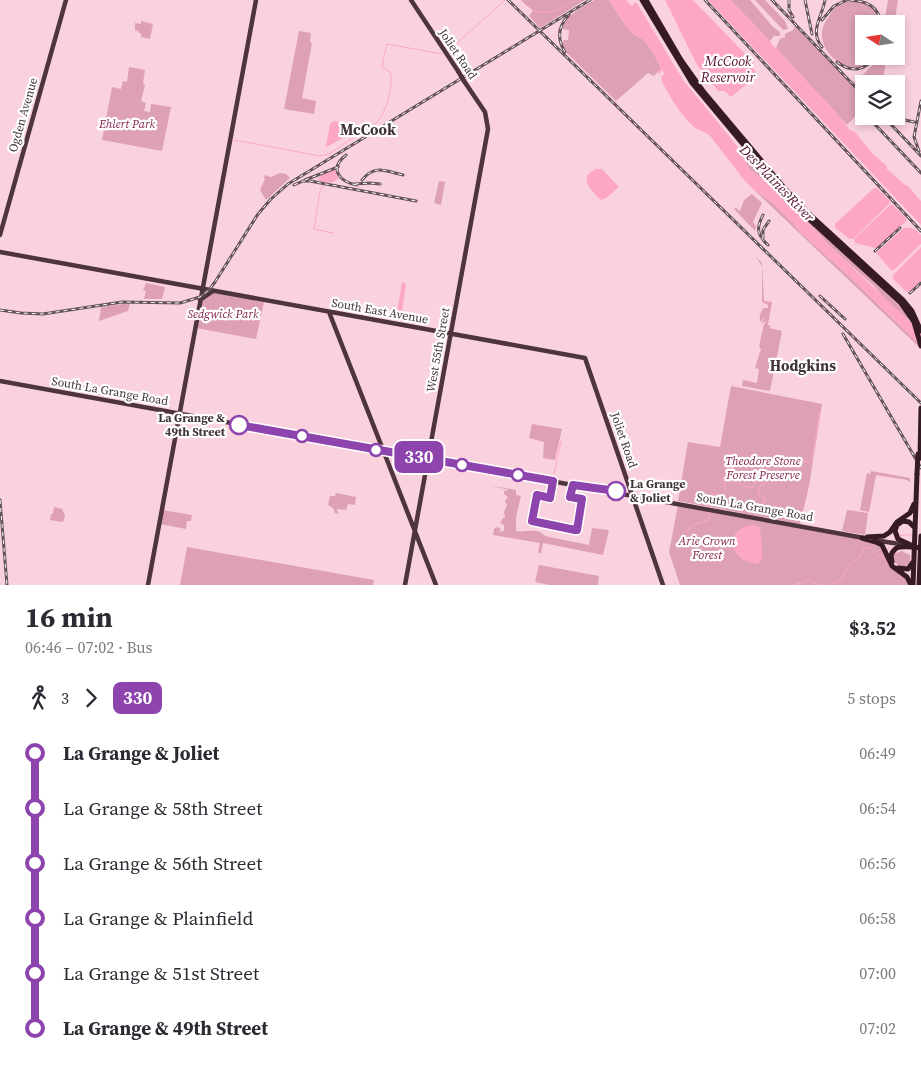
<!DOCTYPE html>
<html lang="en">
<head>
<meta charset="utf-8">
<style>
	:root { --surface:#fff; --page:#f7f7f7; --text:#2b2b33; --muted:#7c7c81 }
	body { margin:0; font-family:"Source Serif 4",serif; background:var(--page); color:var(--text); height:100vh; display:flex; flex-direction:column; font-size:19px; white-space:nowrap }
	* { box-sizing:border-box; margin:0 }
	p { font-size:16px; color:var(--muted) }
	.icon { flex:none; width:28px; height:28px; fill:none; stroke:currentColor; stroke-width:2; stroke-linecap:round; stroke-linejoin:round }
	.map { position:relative; height:585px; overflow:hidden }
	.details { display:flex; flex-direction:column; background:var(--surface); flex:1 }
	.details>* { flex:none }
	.badge { padding:0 10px; border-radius:8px; font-size:18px; line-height:32px }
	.needle { width:32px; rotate:282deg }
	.controls { position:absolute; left:855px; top:15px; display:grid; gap:10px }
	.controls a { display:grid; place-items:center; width:50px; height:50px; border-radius:0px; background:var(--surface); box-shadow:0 2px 8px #0003; font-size:25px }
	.map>.badge { position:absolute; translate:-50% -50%; box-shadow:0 0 0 2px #fff }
	.legs { display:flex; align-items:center; gap:8px; height:55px; padding:0 25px; font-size:16px }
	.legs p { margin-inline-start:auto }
	.headline { display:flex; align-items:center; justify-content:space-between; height:85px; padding:0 25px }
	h1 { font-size:28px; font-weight:700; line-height:38px }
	ul { padding:0 25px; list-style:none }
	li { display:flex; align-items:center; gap:18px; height:55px; font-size:19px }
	li i { display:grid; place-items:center; width:8px; height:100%; margin:0 6px; background:currentColor }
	li i::after { content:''; width:12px; height:12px; margin:-6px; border:4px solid; border-radius:50%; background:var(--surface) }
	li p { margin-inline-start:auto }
	li:first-child i { background:linear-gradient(#0000 50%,currentColor 0) }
	li:last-child i { background:linear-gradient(currentColor 50%,#0000 0) }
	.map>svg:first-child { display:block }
</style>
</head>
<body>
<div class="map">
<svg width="921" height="585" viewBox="0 0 921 585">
	<rect width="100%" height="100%" fill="#fad2de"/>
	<!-- green -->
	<path fill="#dea0b4" d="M521 0H585L540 28 529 16 533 11Z
		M594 0H609L626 26 634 34 644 40 654 54 661 68 654 76 648 73 616 101 567 53 562 43 564 40H568L569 30 562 29C567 14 581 8 594 0Z
		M730 0H750L773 27 780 32V36H774L770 41Z
		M755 0H765L785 21 788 29 783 30Z
		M888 0H898L894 24H884Z
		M851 1C865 3 878 6 880 23L864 24V56H874C859 81 823 60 822 36 821 28 826 21 830 15 835 6 841 1 851 1Z
		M141 21 153 24 150 39 141 37V34L138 32V29L137 31H135V23L141 24Z
		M795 26 864 97V108L862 106 856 107 859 112 847 125 776 48 780 39 785 37V34L793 30Z
		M299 31 311 33 310 42 312 43 302 98 316 101 314 114 284 109Z
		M878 56H887L882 84H864V93L851 79 855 82 877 61Z
		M129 67 145 70 143 83 145 85 141 101 146 103 144 111 150 112 151 104 171 107 162 151 102 140 112 87 121 89 123 81 127 82Z
		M743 149 811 224 896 301 905 311 909 321 884 298 874 286 834 250 778 191 750 170 741 152Z
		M280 173 286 174 290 178 266 200 260 190 265 179 264 178 265 175 271 177Z
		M439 181 445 182 441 205 434 203Z
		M753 189 773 203 793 223 801 233 848 275 919 344V347Z
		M752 194 762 203 753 222 756 226 755 231 734 209 736 208 740 211 744 200Z
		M756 257 762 263 764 301 772 302 768 325 771 326 769 328 782 331 770 391 742 386 743 380 757 383 759 369 755 368 761 349 759 346 764 324 767 321 761 323 765 317 760 322C759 317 761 310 764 308H768V305L762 302V266Z
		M146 283 165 287 162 299H144L146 291H143Z
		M213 293 264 302 256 339 196 328 201 301Z
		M130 303 128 311 99 321 101 307Z
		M731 386 822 404 809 486 800 524 678 501 688 442 720 447Z
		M532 424 562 429 555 460 543 458 544 442 529 438Z
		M871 471 910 478V482L907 480 876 475 869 512 860 510 867 473 870 474Z
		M489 485 516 490V495L521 496 516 518V531C528 533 537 527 545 536L589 545 592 528 609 530 603 555 543 543 541 553H538L540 543 493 535 494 529 497 527 501 529 498 534 501 531H504V525L500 523 503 518 505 517 504 512 507 505 505 501 508 497 504 494V491L509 490Z
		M336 493 356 497 355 505 348 504 346 510 337 509 338 514 335 513 333 508 328 505 330 496H335Z
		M678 505 869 541C889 550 879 550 890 564 896 572 905 576 910 585H680L669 552Z
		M54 507 62 509 65 515 63 522 50 520 51 514H53Z
		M162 510 192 515 191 521H187L186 529 160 524Z
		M847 510 868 513 865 535 842 531Z
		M187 547 374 580 373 585H180Z
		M902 551 910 555V562L905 567 899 566 893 561V554Z
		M539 565 599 576 598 585H550L535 582Z"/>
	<!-- water -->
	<path fill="#fda7c4" d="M609 0H626L632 6 635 3H637L683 80 729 136 741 152 750 170 778 191 834 250 921 332V346L848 275 801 233 793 223 773 203 753 189 745 181 710 136C705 131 698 131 693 126 679 113 670 97 661 80L662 76 665 74 662 70 659 74 657 72 661 68 654 54 644 40 634 34 626 26Z
		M665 0H693L754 63 751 66 756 72 748 81V83L731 97 724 91H718L697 65Z
		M708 0H730L770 41 772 45 778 50 780 49 779 51 783 56 836 112 850 130 855 132 872 153 887 166V169L905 185H907L921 201V225Z
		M334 121 357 125 348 135 327 147 326 146 330 124Z
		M596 169H602L619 187 606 198 601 200C591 190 577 178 596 169Z
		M331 170H335L338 175V179C332 184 324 183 318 180L321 174Z
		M874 188H877L890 201V203L853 239H850L835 228V224Z
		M891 204 893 205 906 218V221L878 248H875L855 243 854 239Z
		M904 228C912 226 916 229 921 235V244L894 270H891L876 253Z
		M921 247V283L912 291 908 293 893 279V275Z
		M402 282 406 284 401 318H396Z
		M752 525 759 526C761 530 763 553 762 559L758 564C731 563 721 530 752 525Z"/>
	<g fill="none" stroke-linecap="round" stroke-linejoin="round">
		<!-- stream -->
		<path stroke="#fda7c4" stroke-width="1" d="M521 0C539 20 557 13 575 0
			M456 44 505 0
			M386 48 387 44 442 54
			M449 50 454 45
			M384 55 386 49
			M355 136C361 130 369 129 375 124 386 115 394 84 390 72L382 67 384 57
			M234 141H238
			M240 141 320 156 329 154 353 138
			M324 184 320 191 314 229 333 233
			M553 479 561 441
			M708 507 709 498 713 493 721 496 725 495V485L722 480 724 477 731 479 743 486 752 488 757 481H761L763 477 765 476 771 461 783 458 806 462 812 461 820 411
			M762 516 761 509H762L765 498 758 495 760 486 766 483 769 470
			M686 533C691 523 698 524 709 520V512
			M900 536 904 535H913
			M887 550 891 545
			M853 562 861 556 863 548H870L878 557 883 555
			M793 585 804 582 809 579 817 585
			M818 585H821
			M830 585 842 579 848 566 852 563"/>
		<!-- major -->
		<path stroke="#4e343c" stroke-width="4.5" d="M411 0 458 71
			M0 235 66 0
			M0 252 585 358 663 585
			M200 300 213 291
			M329 312 436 585
			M0 381 864 538
			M874 540 906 545
			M148 585 256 0
			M405 585 488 129 485 112 464 81"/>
		<!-- highway -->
		<path stroke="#361a24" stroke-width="5" d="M642 0 692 83 782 191 799 210 901 303 914 322 921 346
			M646 0 681 60 703 91 786 190 806 211 903 300 912 311 921 331
			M920 458 921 408
			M867 537 884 536 890 532 897 522 910 513 914 504
			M862 538 876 542 882 545 892 566 907 577 911 585
			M911 545 898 539 895 531 897 525 903 521 909 522 914 527
			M892 562 891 555C896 544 903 547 913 547
			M898 568 908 569 913 562
			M913 585 917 474
			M919 585 921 536"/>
		<defs>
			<path id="rail" d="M508 0 921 403
				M705 0 921 231
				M772 0 864 96
				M789 0V10L793 17
				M805 0 812 34
				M850 0C866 1 879 6 881 24
				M822 20 834 6 847 0
				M822 47C809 31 822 17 825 0
				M565 52C557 39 558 26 569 15
				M837 62C851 73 866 71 875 56
				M867 116 921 173
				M883 116 921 156
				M887 116 914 122
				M919 151 914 137 921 101
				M346 155C328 169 340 182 357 185
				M305 180 338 167
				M362 180C375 164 385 171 403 175
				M355 184 370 183 380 184
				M294 185 303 181H310L416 201
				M763 215C756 228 757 235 768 245
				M763 238V230L769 221
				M875 251 900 228
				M910 293 921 283
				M820 296 845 319
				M0 310 21 313 43 314 122 302 180 303 200 297 209 290 215 282 258 214 271 199 288 184 590 0
				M843 334 921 468
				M0 500 7 585"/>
		</defs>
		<!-- rail casing -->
		<use href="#rail" stroke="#665259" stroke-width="3"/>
		<!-- rail -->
		<use href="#rail" stroke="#fff" stroke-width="1" stroke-dasharray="4" stroke-linecap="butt"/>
		<!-- major-bridge -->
		<path stroke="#4e343c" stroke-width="4.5" d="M458 71 464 81"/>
		<!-- highway-bridge -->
		<path stroke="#361a24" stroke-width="5" d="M917 474 918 454
			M913 547 921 548"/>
	</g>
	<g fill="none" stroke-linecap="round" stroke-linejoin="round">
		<defs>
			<path id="line-1" d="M239 425 553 481 550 498 537 495 532 521 575 530H577L582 499 570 497 573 485 616 491"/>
		</defs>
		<!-- line-1 casing -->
		<use href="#line-1" stroke="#fff" stroke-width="11"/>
		<!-- line-1 -->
		<use href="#line-1" stroke="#8e44ad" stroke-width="8"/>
	</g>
	<!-- markers -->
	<g fill="#fff" stroke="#8e44ad" stroke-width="2.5">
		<circle cx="239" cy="425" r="9"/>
		<circle cx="302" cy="436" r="6"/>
		<circle cx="376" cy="450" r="6"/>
		<circle cx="462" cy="465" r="6"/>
		<circle cx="518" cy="475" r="6"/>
		<circle cx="616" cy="491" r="9"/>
	</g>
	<g text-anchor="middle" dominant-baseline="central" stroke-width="4.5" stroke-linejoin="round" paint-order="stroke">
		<!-- street labels -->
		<g font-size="12" fill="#423338" stroke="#fff">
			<text transform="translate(458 54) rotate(56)">Joliet Road</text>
			<text transform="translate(23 115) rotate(-74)">Ogden Avenue</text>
			<text transform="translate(380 311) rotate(10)">South East Avenue</text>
			<text transform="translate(438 350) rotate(-80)">West 55th Street</text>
			<text transform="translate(110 391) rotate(10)">South La Grange Road</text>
			<text transform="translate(624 440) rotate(71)">Joliet Road</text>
			<text transform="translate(755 507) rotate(10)">South La Grange Road</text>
		</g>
		<!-- park labels -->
		<g font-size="12" font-style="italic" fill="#85244e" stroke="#fff">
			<text x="127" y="124">Ehlert Park</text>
			<text x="223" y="314">Sedgwick Park</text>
			<text x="763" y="461">Theodore Stone<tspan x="763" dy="14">Forest Preserve</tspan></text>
			<text x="707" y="541">Arie Crown<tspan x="707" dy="14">Forest</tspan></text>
		</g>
		<!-- stop labels -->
		<g font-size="12" font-weight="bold" fill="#423338" stroke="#fff" text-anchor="end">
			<text x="225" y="418">La Grange &amp;<tspan x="225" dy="14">49th Street</tspan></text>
			<text x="630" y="484" text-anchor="start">La Grange<tspan x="630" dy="14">&amp; Joliet</tspan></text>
		</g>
		<!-- water labels -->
		<g font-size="14" font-style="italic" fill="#570e30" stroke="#fff">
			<text x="728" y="61">McCook<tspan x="728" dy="16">Reservoir</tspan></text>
			<text transform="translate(777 183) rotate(46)">Des Plaines River</text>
		</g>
		<!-- quarter labels -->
		<g font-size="15" font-weight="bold" fill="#423338" stroke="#fff">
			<text x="368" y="129">McCook</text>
			<text x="803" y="365">Hodgkins</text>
		</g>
	</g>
</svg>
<div class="controls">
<a><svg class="needle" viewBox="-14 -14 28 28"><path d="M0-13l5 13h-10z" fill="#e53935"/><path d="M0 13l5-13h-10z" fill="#7c7c81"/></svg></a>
<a><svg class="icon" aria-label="layers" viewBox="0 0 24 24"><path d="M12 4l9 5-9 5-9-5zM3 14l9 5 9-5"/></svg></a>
</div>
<b class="badge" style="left:419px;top:457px;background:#8e44ad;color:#fff">330</b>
</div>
<section class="details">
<div class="headline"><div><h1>16 min</h1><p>06:46 – 07:02 · Bus</p></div><b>$3.52</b></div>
<div class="legs"><svg class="icon" aria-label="walk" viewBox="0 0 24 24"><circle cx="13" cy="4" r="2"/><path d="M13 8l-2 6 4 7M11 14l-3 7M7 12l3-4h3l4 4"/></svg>3<svg class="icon" aria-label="forward" viewBox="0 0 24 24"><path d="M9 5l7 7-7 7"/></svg><b class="badge" style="background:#8e44ad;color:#fff">330</b><p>5 stops</p></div>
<ul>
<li><i style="color:#8e44ad"></i><b>La Grange &amp; Joliet</b><p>06:49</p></li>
<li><i style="color:#8e44ad"></i><span>La Grange &amp; 58th Street</span><p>06:54</p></li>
<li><i style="color:#8e44ad"></i><span>La Grange &amp; 56th Street</span><p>06:56</p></li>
<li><i style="color:#8e44ad"></i><span>La Grange &amp; Plainfield</span><p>06:58</p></li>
<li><i style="color:#8e44ad"></i><span>La Grange &amp; 51st Street</span><p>07:00</p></li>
<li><i style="color:#8e44ad"></i><b>La Grange &amp; 49th Street</b><p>07:02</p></li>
</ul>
</section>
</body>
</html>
